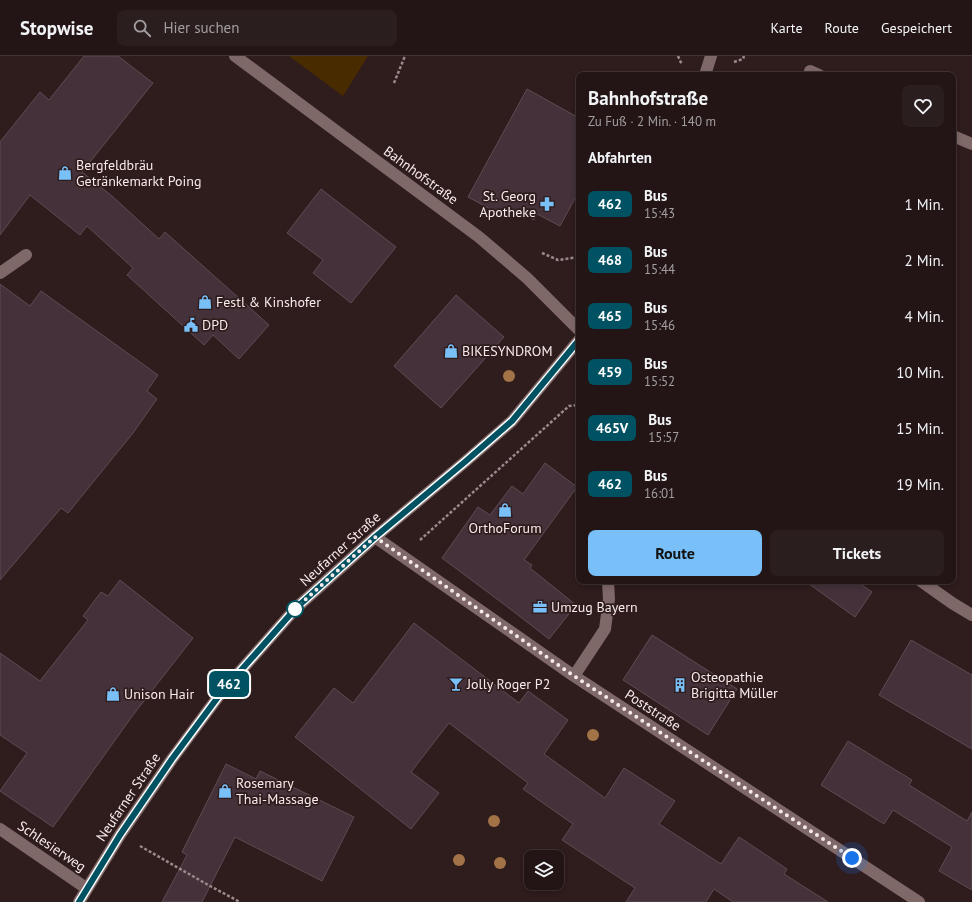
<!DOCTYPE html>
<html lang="de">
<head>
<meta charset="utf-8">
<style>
	:root { --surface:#231516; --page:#2b1e1f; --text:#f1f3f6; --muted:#a39fa1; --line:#403435; --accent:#79bff8 }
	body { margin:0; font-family:"PT Sans",sans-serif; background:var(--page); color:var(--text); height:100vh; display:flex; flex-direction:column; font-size:15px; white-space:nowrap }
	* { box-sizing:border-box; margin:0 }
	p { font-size:13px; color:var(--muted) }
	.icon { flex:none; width:22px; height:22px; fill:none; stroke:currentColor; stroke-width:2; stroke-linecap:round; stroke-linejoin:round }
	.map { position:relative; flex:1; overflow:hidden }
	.drawer { position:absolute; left:576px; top:16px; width:380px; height:512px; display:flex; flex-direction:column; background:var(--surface); border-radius:8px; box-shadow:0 2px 6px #0003,0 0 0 1px var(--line) }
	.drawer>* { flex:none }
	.badge { padding:0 8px; border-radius:6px; font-size:14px; line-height:26px }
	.controls { position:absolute; left:524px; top:794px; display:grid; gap:8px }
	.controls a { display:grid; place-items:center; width:40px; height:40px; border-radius:8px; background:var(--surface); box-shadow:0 2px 6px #0003,0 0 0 1px var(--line); font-size:20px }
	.you { position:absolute; width:20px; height:20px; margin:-10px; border:3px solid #fff; border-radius:50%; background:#1a73e8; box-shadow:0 0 0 6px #1a73e833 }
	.map>.badge { position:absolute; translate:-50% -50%; box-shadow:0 0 0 2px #fff }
	h2 { padding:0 12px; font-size:15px; line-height:36px }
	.round { display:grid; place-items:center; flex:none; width:42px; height:42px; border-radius:8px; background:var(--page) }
	.head { display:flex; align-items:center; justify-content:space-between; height:68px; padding:0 12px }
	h1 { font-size:19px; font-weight:700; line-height:30px }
	.button { display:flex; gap:8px; margin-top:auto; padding:8px 12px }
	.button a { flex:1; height:46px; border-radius:8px; background:var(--accent); color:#111; font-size:16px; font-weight:700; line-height:46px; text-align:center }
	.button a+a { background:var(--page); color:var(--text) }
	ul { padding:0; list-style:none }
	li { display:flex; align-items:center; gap:12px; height:56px; padding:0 12px }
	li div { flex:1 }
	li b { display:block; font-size:15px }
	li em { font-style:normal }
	li .badge { min-width:44px; font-weight:700; text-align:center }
	header { display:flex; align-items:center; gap:24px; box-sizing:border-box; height:56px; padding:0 20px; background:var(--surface); border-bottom:1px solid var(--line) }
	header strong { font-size:19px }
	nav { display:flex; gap:22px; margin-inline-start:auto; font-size:14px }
	.search { width:280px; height:36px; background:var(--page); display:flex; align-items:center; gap:10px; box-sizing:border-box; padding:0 14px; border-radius:8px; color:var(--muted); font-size:15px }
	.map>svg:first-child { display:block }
</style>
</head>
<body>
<header>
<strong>Stopwise</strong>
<div class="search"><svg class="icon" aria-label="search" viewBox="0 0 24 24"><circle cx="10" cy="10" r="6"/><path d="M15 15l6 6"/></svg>Hier suchen</div>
<nav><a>Karte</a><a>Route</a><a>Gespeichert</a></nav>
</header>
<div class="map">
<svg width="972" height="846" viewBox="0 0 972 846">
	<rect width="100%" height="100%" fill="#2f1c1d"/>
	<!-- green -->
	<path fill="#492b00" d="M289 0H368L343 40Z"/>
	<!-- building -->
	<path fill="#443139" stroke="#5f4b54" d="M84 0H118L153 27 82 116 112 140 159 183 165 176 269 269 239 303 213 279 204 289 127 219 133 212 87 170 80 179 30 139 0 179V86L40 36 49 44Z
		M527 33 579 62V135L560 170 537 158 534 164 522 157 505 161 468 141Z
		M321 133 396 191 351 247 313 217 323 204 287 177Z
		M0 228 30 250 41 235 158 319 147 335 157 343 133 377 68 457 61 452 0 524Z
		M456 239 504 281 441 352 394 310Z
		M545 407 577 431 524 504 532 509 530 512 576 549 549 583 505 549 442 502 478 451 490 459 512 430 523 438Z
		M120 524 193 582 133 659 53 771 0 735 27 697 0 679V597L40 625 88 564 83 560 101 536 108 540Z
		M805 525H856L872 536 855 561Z
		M414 567 519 647 528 635 568 664 544 698 605 742 624 712 675 745 659 768 721 808 739 781 787 813 784 818 828 846H733L714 833 706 846H626L635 832 562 784 573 768 523 733 528 727 449 667 411 716 439 737 411 773 295 681 334 632 353 647Z
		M652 579 737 633 708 679 623 624Z
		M911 584 972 619V693L879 639Z
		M848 685 912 724 909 729 967 765 972 756V834L939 815 952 791 893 754 884 768 821 729Z
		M226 708 256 723 260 715 354 761 322 825 235 781 202 846H162L187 799 182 796Z"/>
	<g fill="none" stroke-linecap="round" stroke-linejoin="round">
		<!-- path -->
		<path stroke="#9a8a8b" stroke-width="2.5" stroke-dasharray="3 2" stroke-linecap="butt" d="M678 0 682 9
			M734 6 743 3 744 0
			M394 27 405 0
			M542 197 558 204 579 201
			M420 484 569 350 579 349
			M140 790 210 830 240 846"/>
		<!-- minor -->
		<path stroke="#7f6868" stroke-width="12" d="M235 0 479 181 527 222 579 274
			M810 15 819 19
			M705 19 711 0
			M953 80 972 88
			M0 217 26 199
			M375 481 574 620 919 846
			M921 525 952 547 972 559
			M574 620 605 573 609 543 608 525
			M0 773 86 832
			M79 846 120 779 172 703 221 637 296 552 375 481 466 405 512 365 579 284"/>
	</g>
	<!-- trees -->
	<g fill="#a17347">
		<circle cx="509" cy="320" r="6"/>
		<circle cx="593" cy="679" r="6"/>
		<circle cx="494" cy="765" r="6"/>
		<circle cx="459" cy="804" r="6"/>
		<circle cx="500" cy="807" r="6"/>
	</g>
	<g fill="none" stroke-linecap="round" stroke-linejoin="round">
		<defs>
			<path id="line" d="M79 846 120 779 172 703 221 637 296 552 375 481 466 405 512 365 579 284"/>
		</defs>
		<!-- line casing -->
		<use href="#line" stroke="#fff" stroke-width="9"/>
		<!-- line -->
		<use href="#line" stroke="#005262" stroke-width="6"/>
		<!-- walk -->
		<path stroke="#f7eaea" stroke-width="4" stroke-dasharray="0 7.2" d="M295 553 375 481 574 620 852 802"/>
	</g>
	<!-- icons -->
	<defs>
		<symbol id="shop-bare" viewBox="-9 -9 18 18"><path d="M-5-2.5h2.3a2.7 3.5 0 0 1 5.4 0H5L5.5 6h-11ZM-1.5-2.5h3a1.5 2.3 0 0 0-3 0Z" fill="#79bff8" stroke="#2f1c1d" stroke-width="2.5" paint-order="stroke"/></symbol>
		<symbol id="pharmacy-bare" viewBox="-9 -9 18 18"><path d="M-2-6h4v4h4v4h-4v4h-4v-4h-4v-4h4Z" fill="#79bff8" stroke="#2f1c1d" stroke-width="2.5" paint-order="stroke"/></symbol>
		<symbol id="civic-bare" viewBox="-9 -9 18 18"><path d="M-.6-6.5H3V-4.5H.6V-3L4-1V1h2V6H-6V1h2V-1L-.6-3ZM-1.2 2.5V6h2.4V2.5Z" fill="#79bff8" stroke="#2f1c1d" stroke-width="2.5" paint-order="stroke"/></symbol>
		<symbol id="office-bare" viewBox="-9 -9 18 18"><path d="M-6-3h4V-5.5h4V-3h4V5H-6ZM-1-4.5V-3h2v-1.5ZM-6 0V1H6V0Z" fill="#79bff8" stroke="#2f1c1d" stroke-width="2.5" paint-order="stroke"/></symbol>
		<symbol id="bar-bare" viewBox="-9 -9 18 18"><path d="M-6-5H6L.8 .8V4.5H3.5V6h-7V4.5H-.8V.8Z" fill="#79bff8" stroke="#2f1c1d" stroke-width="2.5" paint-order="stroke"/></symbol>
		<symbol id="building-bare" viewBox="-9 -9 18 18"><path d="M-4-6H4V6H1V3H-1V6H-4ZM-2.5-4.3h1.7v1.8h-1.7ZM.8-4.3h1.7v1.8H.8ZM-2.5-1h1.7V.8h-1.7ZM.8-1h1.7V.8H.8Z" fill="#79bff8" stroke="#2f1c1d" stroke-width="2.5" paint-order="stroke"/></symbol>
	</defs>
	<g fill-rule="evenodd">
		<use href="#shop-bare" x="55" y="107" width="20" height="20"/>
		<use href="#pharmacy-bare" x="537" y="138" width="20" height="20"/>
		<use href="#shop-bare" x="195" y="236" width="20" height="20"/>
		<use href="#civic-bare" x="181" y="259" width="20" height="20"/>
		<use href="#shop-bare" x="441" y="285" width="20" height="20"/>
		<use href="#shop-bare" x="495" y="444" width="20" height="20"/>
		<use href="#office-bare" x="530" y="541" width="20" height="20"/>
		<use href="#bar-bare" x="446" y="618" width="20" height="20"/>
		<use href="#building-bare" x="670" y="619" width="20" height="20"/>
		<use href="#shop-bare" x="103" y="628" width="20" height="20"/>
		<use href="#shop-bare" x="215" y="725" width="20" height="20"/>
	</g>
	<!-- markers -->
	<circle fill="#fff" stroke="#005262" stroke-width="2" cx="295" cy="553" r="8"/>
	<g text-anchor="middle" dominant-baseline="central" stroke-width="3.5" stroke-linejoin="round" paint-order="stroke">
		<!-- poi labels -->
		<g font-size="14" fill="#f7eaea" stroke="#2f1c1d" text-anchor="start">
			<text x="76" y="109">Bergfeldbräu<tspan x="76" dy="16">Getränkemarkt Poing</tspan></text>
			<text x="536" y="140" text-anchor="end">St. Georg<tspan x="536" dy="16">Apotheke</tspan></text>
			<text x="216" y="246">Festl &amp; Kinshofer</text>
			<text x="202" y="269">DPD</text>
			<text x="462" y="295">BIKESYNDROM</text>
			<text x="505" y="472" text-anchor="middle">OrthoForum</text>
			<text x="551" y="551">Umzug Bayern</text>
			<text x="691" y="621">Osteopathie<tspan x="691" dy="16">Brigitta Müller</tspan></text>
			<text x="467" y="628">Jolly Roger P2</text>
			<text x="124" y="638">Unison Hair</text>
			<text x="236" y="727">Rosemary<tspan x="236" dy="16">Thai-Massage</tspan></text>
		</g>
		<!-- street labels -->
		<g font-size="14" fill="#f7eaea" stroke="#2f1c1d">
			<text transform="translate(421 119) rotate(36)">Bahnhofstraße</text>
			<text transform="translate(340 493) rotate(-42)">Neufarner Straße</text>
			<text transform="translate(653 654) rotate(33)">Poststraße</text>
			<text transform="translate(128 741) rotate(-56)">Neufarner Straße</text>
			<text transform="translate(52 790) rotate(34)">Schlesierweg</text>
		</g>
	</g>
</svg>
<div class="controls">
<a><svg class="icon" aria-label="layers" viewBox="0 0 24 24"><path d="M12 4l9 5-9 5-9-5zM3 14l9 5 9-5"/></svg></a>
</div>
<div class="you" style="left:852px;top:802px"></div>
<b class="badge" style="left:229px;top:628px;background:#005262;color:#fff">462</b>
<section class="drawer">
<div class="head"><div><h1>Bahnhofstraße</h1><p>Zu Fuß · 2 Min. · 140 m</p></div><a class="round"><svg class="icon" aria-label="heart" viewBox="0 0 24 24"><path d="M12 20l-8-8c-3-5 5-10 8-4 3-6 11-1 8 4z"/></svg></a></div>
<h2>Abfahrten</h2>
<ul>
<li><span class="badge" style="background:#005262;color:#fff">462</span><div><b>Bus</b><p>15:43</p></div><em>1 Min.</em></li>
<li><span class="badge" style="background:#005262;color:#fff">468</span><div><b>Bus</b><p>15:44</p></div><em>2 Min.</em></li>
<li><span class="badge" style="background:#005262;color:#fff">465</span><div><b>Bus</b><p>15:46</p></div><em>4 Min.</em></li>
<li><span class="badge" style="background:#005262;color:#fff">459</span><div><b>Bus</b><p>15:52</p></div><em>10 Min.</em></li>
<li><span class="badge" style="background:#005262;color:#fff">465V</span><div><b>Bus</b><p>15:57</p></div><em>15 Min.</em></li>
<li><span class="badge" style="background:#005262;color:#fff">462</span><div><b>Bus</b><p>16:01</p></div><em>19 Min.</em></li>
</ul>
<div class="button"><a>Route</a><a>Tickets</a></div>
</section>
</div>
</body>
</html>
